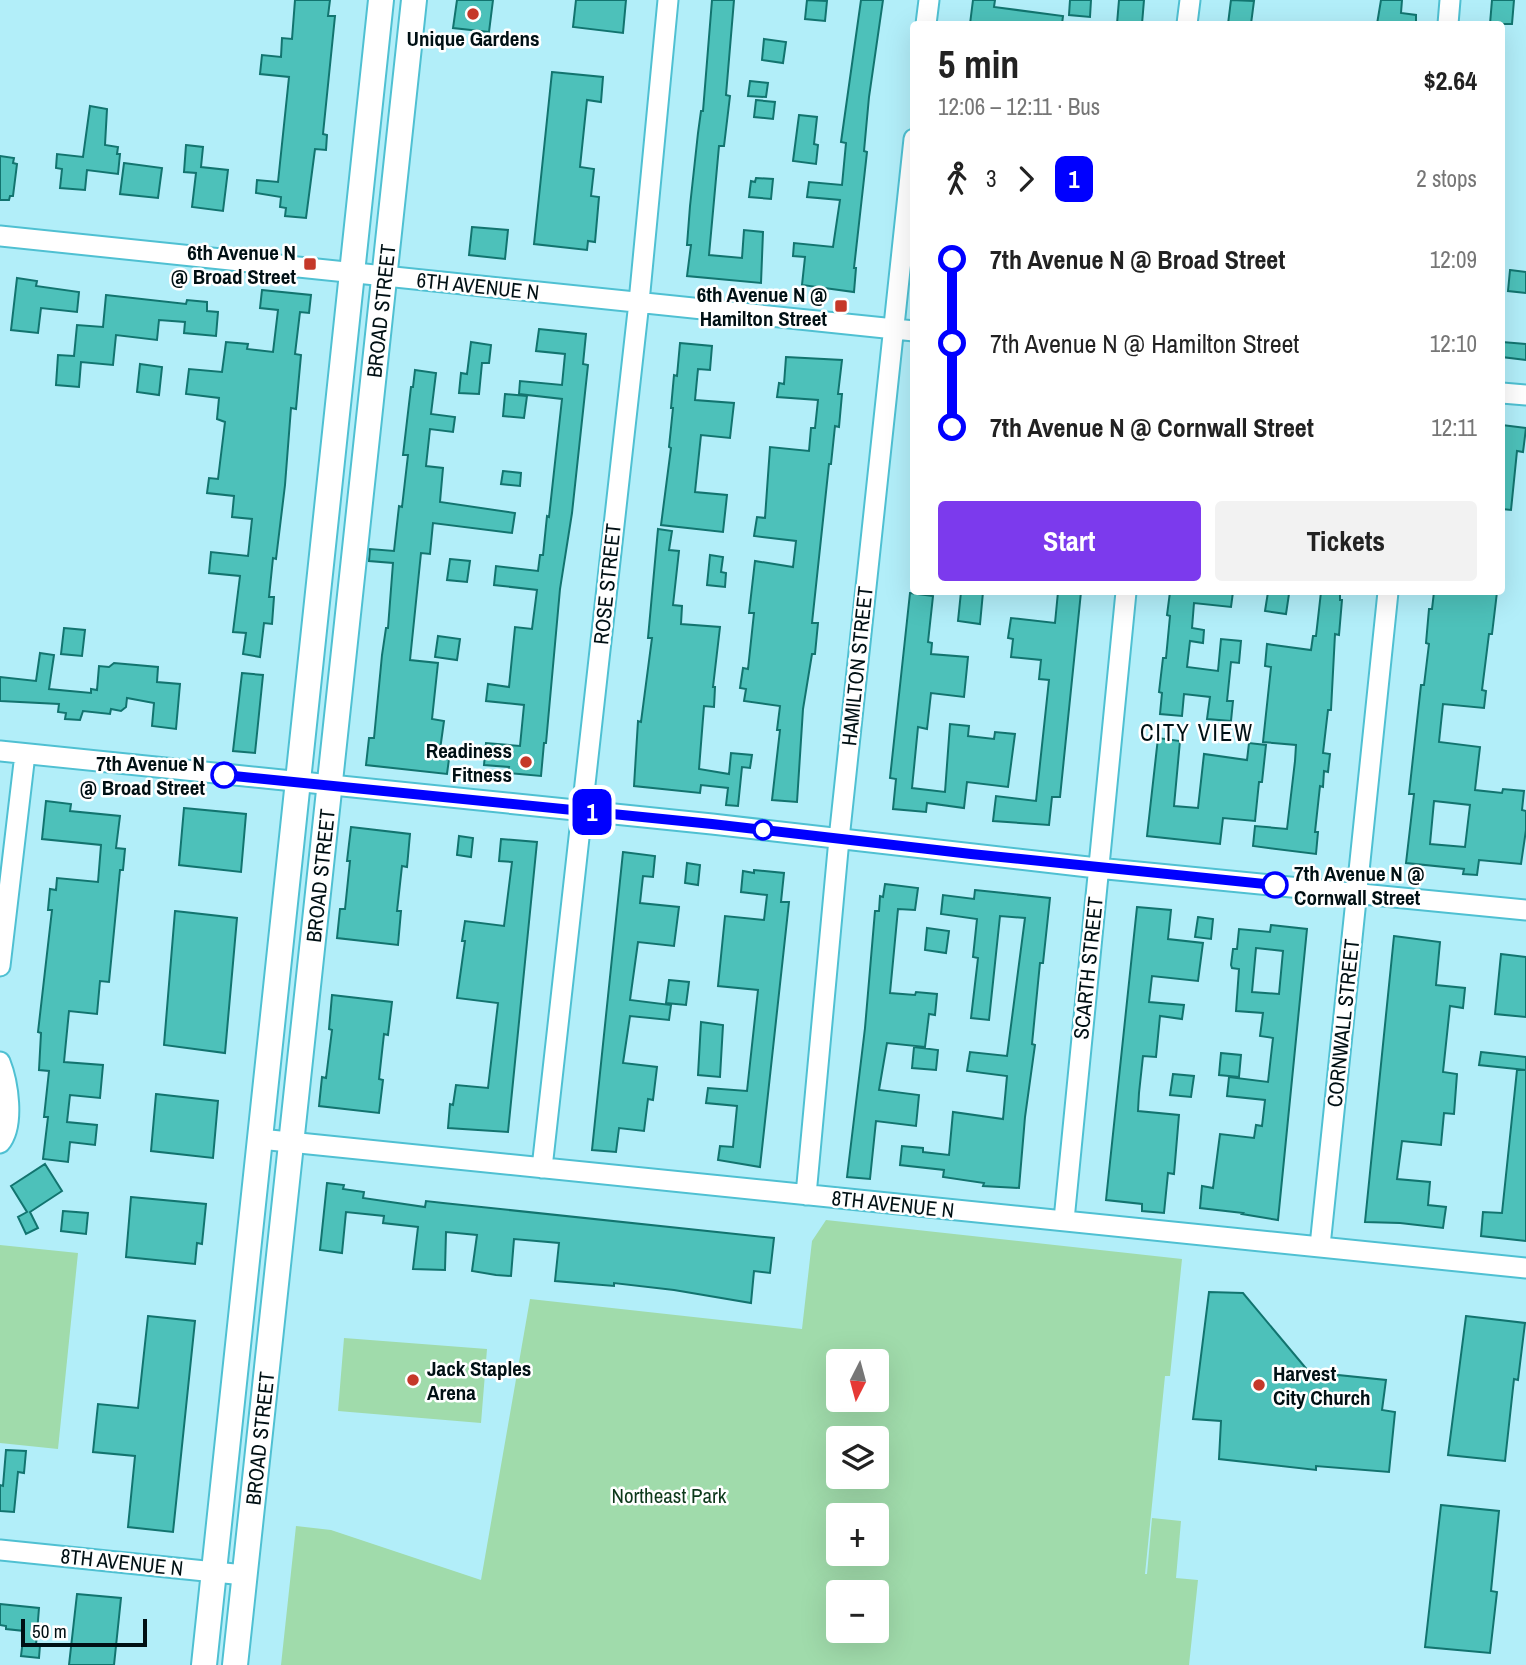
<!DOCTYPE html>
<html lang="en">
<head>
<meta charset="utf-8">
<style>
	:root { --surface:#fff; --page:#f2f2f2; --text:#222; --muted:#767676; --accent:#7c3aed }
	body { margin:0; font-family:"Archivo Narrow",sans-serif; background:var(--page); color:var(--text); height:100vh; display:flex; flex-direction:column; font-size:26px; white-space:nowrap }
	* { box-sizing:border-box; margin:0 }
	p { font-size:23px; color:var(--muted) }
	.icon { flex:none; width:38px; height:38px; fill:none; stroke:currentColor; stroke-width:2; stroke-linecap:round; stroke-linejoin:round }
	.map { position:relative; flex:1; overflow:hidden }
	.panel { position:absolute; left:910px; top:21px; width:595px; height:574px; display:flex; flex-direction:column; background:var(--surface); border-radius:7px; box-shadow:0 7px 28px #0002 }
	.panel>* { flex:none }
	.badge { padding:0 14px; border-radius:10px; font-size:24px; line-height:46px }
	.needle { width:46px; rotate:186deg }
	.fabs { position:absolute; left:826px; top:1349px; display:grid; gap:14px }
	.fabs a { display:grid; place-items:center; width:63px; height:63px; border-radius:7px; background:var(--surface); box-shadow:0 7px 28px #0002; font-size:35px }
	.scale { position:absolute; left:21px; bottom:18px; width:126px; box-sizing:border-box; padding-left:7px; border:4px solid #001014; border-top:0; font-size:19px; line-height:24px; white-space:nowrap; color:#001014; -webkit-text-stroke:5px #fff; paint-order:stroke }
	.map>.badge { position:absolute; translate:-50% -50%; box-shadow:0 0 0 4px #fff }
	.legs { display:flex; align-items:center; gap:10px; height:77px; padding:0 28px; font-size:23px }
	.legs p { margin-inline-start:auto }
	.head { display:flex; align-items:center; justify-content:space-between; height:119px; padding:0 28px }
	h1 { font-size:38px; font-weight:800; line-height:52px }
	.cta { display:flex; gap:14px; margin-top:auto; padding:14px 28px }
	.cta a { flex:1; height:80px; border-radius:7px; background:var(--accent); color:#fff; font-size:28px; font-weight:800; line-height:80px; text-align:center }
	.cta a+a { background:var(--page); color:var(--text) }
	ul { padding:0 28px; list-style:none }
	li { display:flex; align-items:center; gap:24px; height:84px; font-size:26px }
	li i { display:grid; place-items:center; width:10px; height:100%; margin:0 9px; background:currentColor }
	li i::after { content:''; width:18px; height:18px; margin:-9px; border:5px solid; border-radius:50%; background:var(--surface) }
	li p { margin-inline-start:auto }
	li:first-child i { background:linear-gradient(#0000 50%,currentColor 0) }
	li:last-child i { background:linear-gradient(currentColor 50%,#0000 0) }
	.map>svg:first-child { display:block }
</style>
</head>
<body>
<div class="map">
<svg width="1526" height="1665" viewBox="0 0 1526 1665">
	<rect width="100%" height="100%" fill="#b2eef9"/>
	<!-- green -->
	<path fill="#a0dbab" fill-rule="evenodd" d="M826 1220 1182 1259 1170 1376H1165L1145 1574H1147L1152 1518 1181 1521 1176 1578 1198 1580 1189 1665H281L296 1526 331 1530 481 1580 530 1299 802 1329 812 1241ZM838 1362H877V1400H838ZM838 1438H877V1477H838ZM838 1516H877V1554H838ZM838 1592H877V1631H838Z
		M0 1245 78 1253 58 1449 0 1443Z
		M344 1338 487 1349 481 1423 338 1411Z"/>
	<!-- building -->
	<path fill="#4dc1ba" stroke="#12746f" stroke-width="2" fill-rule="evenodd" d="M295 0H330L328 16H335L323 134 327 135 326 150 315 149 306 218 285 216 286 208 280 207 281 197 256 193 257 180 278 182 289 77 260 74 262 55 281 57 282 38 292 39Z
		M457 0H493L489 32 453 28Z
		M576 0H626L623 33 573 27Z
		M712 0H734L726 95 730 96 724 146H719L709 255 742 258 744 230 763 232 761 283 687 276 691 245H687L690 206 698 133 701 111H703Z
		M807 0 827 1 825 21 805 19Z
		M861 0H883L869 97 864 151 867 152 854 268H856L854 292 802 285 805 257 793 256 794 243 833 247 840 200 807 197 809 182 842 185 846 143 841 142Z
		M973 0H995L994 7 1063 16 1062 24H970Z
		M1070 0H1091L1090 17 1069 15Z
		M1119 0H1144L1142 24H1117Z
		M1231 0 1254 1 1251 24H1228Z
		M1381 0H1402L1401 13 1416 15V24H1377Z
		M1492 0H1514L1512 24H1490Z
		M764 39 786 42 783 63 762 60Z
		M552 72 603 77 601 102 587 100 580 167 594 169 591 196 599 197 595 242 588 241 587 250 534 244Z
		M750 81 768 83 766 97 748 96Z
		M756 100 775 102 773 119 754 117Z
		M90 106 107 109 105 145 118 147 117 154H120L118 174 87 170 85 190 60 188 62 169 56 168 57 154 83 157Z
		M799 115 817 117 814 144 818 145 816 164 793 161Z
		M186 145 203 147 201 167 228 170 223 211 192 207 196 173 184 172Z
		M0 156 14 158 13 163 17 164 13 196H10L9 200H0Z
		M124 163 162 168 158 198 120 194Z
		M756 178 773 179 771 199 749 197 751 181 755 182Z
		M472 227 508 230 505 259 469 255Z
		M1510 270 1526 272V293L1508 291Z
		M17 278 37 281 36 286 79 292 77 312 41 308 38 333 11 330Z
		M262 290 311 295 309 313 300 312 295 354 301 355 296 409 291 408 285 485 276 559 273 558 269 597H274L272 624 264 623 260 657 243 654 246 633 233 632 240 576 209 573 211 552 248 556 252 519 232 517 234 496 207 493 209 478 218 479 225 422 217 419 219 398 186 394 189 369 222 372 226 342 248 344 247 349 273 352 278 310 260 308Z
		M106 295 186 304 187 300 207 302V311L218 312 216 336 184 333 185 322 159 320 157 340 116 335 113 365 81 362 79 387 56 385 58 355 74 356 77 325 103 327Z
		M539 329 586 334 583 364 588 365 572 513 560 589 546 743H544L541 776 508 773 509 767 484 765 486 743 520 746 524 705 486 701 488 684 509 687 515 627 532 629 537 590 494 585 496 566 538 571 540 555H543L547 516 549 517 562 399 519 394 520 381 562 385 565 354 536 351Z
		M471 342 491 345 489 363H482L479 394 459 393 461 373 467 374Z
		M1502 342 1526 344V360L1502 357Z
		M680 343 712 346 710 370 698 369 695 400 734 403 730 438 701 435 695 492 727 495 723 532 661 525 671 448 669 447 673 408H671L674 375 677 376Z
		M786 357 842 360 838 394H842L839 427 835 426 831 464H829L812 623H818L815 654H812L803 709 797 802 772 800 780 730H777L780 706 744 701 746 689 740 688 743 668 748 669 754 613H749L755 561 793 567 796 541 754 536 757 517 765 518 770 447 809 451 811 428H815L818 400 777 397 779 383 784 384Z
		M140 364 162 367 159 395 137 392Z
		M415 370 436 373 431 414 455 417 453 432 430 429 426 466 443 468 440 502 515 513 512 533 433 523 430 554 421 553 410 660 438 663 432 719 444 721 439 757 449 759 447 774 366 765 369 738H374L382 655 386 628H388L393 563 369 561 370 549 394 551 399 506 402 507 408 455H403L411 387H413Z
		M505 394 527 396 524 418 503 416Z
		M1502 425 1526 428 1523 452 1517 451 1511 510 1502 509Z
		M503 471 521 473 520 486 501 484Z
		M658 529 672 531 669 550 679 551 673 605 682 606 681 624 720 627 713 687H715L714 707 704 706 699 769 729 774 731 753 752 755 750 768 742 767 738 806 726 805 728 788 701 785 700 793 634 786 638 721 641 722 652 638H648Z
		M710 555 723 557 721 572 726 573 725 587 707 585Z
		M450 559 470 561 467 582 447 580Z
		M961 592H983L980 624 958 621Z
		M1058 592H1081L1060 797H1052L1049 825 993 821 996 796 1036 801 1049 680 1039 679 1041 660 1011 657 1013 639 1008 638 1011 618 1055 623Z
		M1170 592H1233L1231 607 1194 603 1192 628 1204 630 1203 643 1190 641 1187 667 1218 671 1221 639 1241 641 1239 663 1231 662 1227 701H1233L1231 721 1207 719 1210 697 1184 694 1182 716 1160 714 1162 693 1159 692 1163 658H1166L1170 616 1167 615Z
		M1268 592 1289 594 1286 614 1265 611Z
		M1321 592H1340V600H1342L1339 635 1335 634 1331 710H1328L1323 753 1330 754 1328 772 1324 771 1323 787 1320 786 1315 832H1318L1316 854 1253 846 1255 826 1287 829 1295 761 1296 745 1263 742 1271 667 1265 666 1267 644 1311 650 1313 636H1316Z
		M1434 592H1497L1492 634H1489L1482 690 1486 691 1484 708 1443 704 1439 742 1480 747 1475 790 1502 793 1503 789 1524 791 1522 810 1526 811V830L1521 864 1479 860 1477 875 1463 874 1464 869 1406 863 1414 794H1409L1421 685H1424L1429 644 1426 643 1429 609H1432ZM1434 801 1470 805 1465 847 1430 844Z
		M910 593 933 596 928 642 932 643 931 654 968 657 964 697 931 693 927 729 918 727 912 788 945 792 950 724 969 726 968 736 994 739 995 732 1015 734 1008 787 967 782 964 808 927 803 926 812 893 809 896 779 890 778Z
		M64 628 85 630 82 656 61 654Z
		M438 636 460 639 457 660 435 657Z
		M40 653 54 655 49 689 91 693V689L97 690 99 666 109 667 114 663 158 667 157 682 180 684 176 729 152 726 154 703 127 698 126 707 121 711 111 709 110 714 83 711 80 720 65 719 66 713 58 712 59 704 0 701V677L36 681Z
		M242 673 263 675 255 753 233 751Z
		M1158 738 1180 741 1174 806 1198 808 1204 754 1247 760 1249 743 1266 745 1262 782H1259L1255 821 1223 818 1220 844 1147 836Z
		M46 801 71 804 70 811 120 816 116 848 125 849 123 870H120L109 982 100 981 97 1014 69 1011 64 1062 103 1065 100 1098 70 1095 67 1122 97 1125 95 1145 70 1142 68 1162 43 1159 48 1117H44L49 1071 39 1070 41 1033 38 1032 52 910H48L50 889 56 890 57 878 98 882 101 845 42 839Z
		M184 808 246 814 241 872 179 865Z
		M351 827 410 834 407 867 402 866 397 911H401L398 945 337 938 340 909H345L350 861H347Z
		M459 836 473 838 471 857 457 855Z
		M501 839 537 842 508 1132 448 1128 450 1104 453 1105 456 1085 488 1088 498 1003 457 998 465 941H462L465 921 504 926 512 862 499 861Z
		M623 852 655 856 653 877 643 876 640 903 679 907 674 946 638 942 630 1000 671 1005 669 1020 630 1016 623 1063 657 1067 653 1100 648 1099 644 1131 619 1128 616 1152 592 1150Z
		M687 863 700 865 698 885 685 883Z
		M754 870 784 873 781 902H789L760 1167 718 1160 720 1146 733 1147 737 1106 706 1103 708 1088 747 1091 758 990 718 986 725 916 764 920 767 895 741 892 743 871 754 873Z
		M885 884 918 888 915 910 898 909 890 993 915 995 916 992 937 994 935 1015 929 1014 925 1047 887 1043 879 1090 919 1095 916 1126 876 1121 870 1179 847 1177 865 1028 875 911H879L880 896 883 897Z
		M975 890 1050 898 1043 963H1040L1038 983 1032 1044 1035 1045 1025 1117 1019 1188 983 1186 984 1183 943 1177 944 1170 900 1165 902 1146 923 1148V1152L949 1155 953 1112 1003 1119 1007 1076 967 1071 970 1052 1007 1056 1025 918 1000 916 989 1020 971 1018 978 958 973 957 977 919 941 914 943 895 974 899Z
		M1137 907 1171 910 1168 939 1203 943 1198 981 1152 976 1149 1002 1184 1005 1182 1019 1160 1016 1156 1057 1143 1056 1139 1093 1138 1111 1179 1115 1174 1174 1168 1173 1164 1213 1142 1211V1204L1106 1200Z
		M175 911 237 918 225 1053 164 1045Z
		M1198 917 1213 919 1211 939 1195 937Z
		M1271 925 1307 929 1278 1220 1242 1214 1243 1213 1200 1208 1202 1186 1213 1188 1220 1134 1254 1138 1256 1125 1262 1126 1265 1100 1227 1096 1229 1077 1268 1082 1273 1038 1260 1036 1263 1013 1236 1011 1239 969 1232 968 1231 965 1233 949H1237L1239 929 1270 932ZM1256 948 1283 951 1279 994 1252 992Z
		M927 928 949 931 946 953 925 950Z
		M1394 936 1440 942 1436 985 1465 988 1463 1008 1450 1006 1443 1072 1457 1074 1454 1114 1444 1113 1441 1145 1402 1141 1397 1179 1430 1182 1428 1205 1446 1207 1443 1228 1400 1223 1365 1222Z
		M1501 954 1526 957V1017L1495 1014Z
		M669 980 689 982 686 1005 666 1003Z
		M332 995 392 1002 388 1035 384 1034 379 1079 383 1080 379 1113 319 1106 322 1077 326 1078 332 1030 329 1029Z
		M701 1022 723 1025 720 1077 698 1075Z
		M914 1047 938 1050 936 1070 912 1068Z
		M1481 1052 1526 1057V1070L1479 1065Z
		M1221 1053 1241 1055 1239 1077 1219 1075Z
		M1517 1070H1526V1241L1481 1236 1483 1212 1502 1213Z
		M1173 1074 1194 1076 1191 1097 1170 1095Z
		M156 1094 218 1101 213 1158 151 1151Z
		M45 1164 62 1191 30 1212 38 1228 26 1234 18 1217 27 1212 11 1186Z
		M327 1183 344 1185 343 1189 364 1192 363 1198 425 1207 426 1201 443 1203 774 1238 770 1273 754 1271 751 1303 674 1290 614 1283V1286L555 1281 559 1243 514 1239 511 1276 496 1275 472 1271 477 1235 446 1232 445 1270 413 1269 418 1227 383 1223 384 1216 346 1212 342 1253 320 1250Z
		M131 1197 206 1204 202 1244 197 1243 195 1264 126 1257Z
		M63 1211 88 1213 86 1234 61 1231Z
		M1209 1292 1243 1293 1309 1372 1386 1380 1382 1410 1395 1412 1389 1472 1316 1466V1470L1219 1459 1221 1421 1193 1419Z
		M148 1316 195 1321 173 1532 128 1527 135 1456 93 1452 98 1404 138 1408Z
		M1466 1316 1525 1323 1518 1380 1514 1379 1505 1461 1448 1455Z
		M6 1450 26 1451 24 1473 18 1472 14 1512 0 1511V1485L3 1486Z
		M1441 1505 1499 1511 1491 1591 1497 1592 1490 1653 1425 1647Z
		M77 1594 121 1598 114 1665H69Z
		M0 1604 39 1608 36 1645H40L39 1658 21 1656 24 1631 6 1629V1626L0 1625Z"/>
	<g fill="none" stroke-linecap="round" stroke-linejoin="round">
		<defs>
			<path id="minor" d="M926 24 929 0
				M1187 24 1190 0
				M1448 24 1450 0
				M0 236 914 331
				M1502 393 1526 395
				M0 751 712 824 1097 868 1526 910
				M0 966 25 754
				M0 1062C8 1082 15 1125 0 1143
				M260 1139 1526 1268
				M542 1168 639 302 668 0
				M806 1195 839 839 914 139
				M1064 1220 1126 592
				M1320 1246 1388 592
				M0 1550 244 1575"/>
			<g id="major">
				<path d="M204 1665 381 0"/>
				<path id="s1" d="M235 1665 414 0"/>
			</g>
		</defs>
		<!-- minor casing -->
		<use href="#minor" stroke="#4fc0d2" stroke-width="23"/>
		<!-- major casing -->
		<use href="#major" stroke="#4fc0d2" stroke-width="28"/>
		<!-- minor -->
		<use href="#minor" stroke="#fff" stroke-width="19"/>
		<!-- major -->
		<use href="#major" stroke="#fff" stroke-width="24"/>
	</g>
	<g fill="none" stroke-linecap="round" stroke-linejoin="round">
		<defs>
			<path id="line-1" d="M224 775 712 824 971 854 1275 885"/>
		</defs>
		<!-- line-1 casing -->
		<use href="#line-1" stroke="#fff" stroke-width="16"/>
		<!-- line-1 -->
		<use href="#line-1" stroke="#00f" stroke-width="10"/>
	</g>
	<!-- markers -->
	<g fill="#c53829" stroke="#fff" stroke-width="2.5">
		<circle cx="473" cy="14" r="7"/>
		<rect x="303" y="257" width="14" height="14" rx="3.5"/>
		<rect x="834" y="299" width="14" height="14" rx="3.5"/>
		<circle cx="526" cy="762" r="7"/>
		<circle cx="413" cy="1380" r="7"/>
		<circle cx="1259" cy="1385" r="7"/>
	</g>
	<g fill="#fff" stroke="#00f" stroke-width="3.5">
		<circle cx="224" cy="775" r="12"/>
		<circle cx="763" cy="830" r="9"/>
		<circle cx="1275" cy="885" r="12"/>
	</g>
	<g text-anchor="middle" dominant-baseline="central" stroke-width="5" stroke-linejoin="round" paint-order="stroke">
		<!-- poi labels -->
		<g font-size="21" font-weight="bold" fill="#001014" stroke="#fff" text-anchor="end">
			<text x="473" y="38" text-anchor="middle">Unique Gardens</text>
			<text x="296" y="252">6th Avenue N<tspan x="296" dy="24">@ Broad Street</tspan></text>
			<text x="827" y="294">6th Avenue N @<tspan x="827" dy="24">Hamilton Street</tspan></text>
			<text x="512" y="750">Readiness<tspan x="512" dy="24">Fitness</tspan></text>
			<text x="427" y="1368" text-anchor="start">Jack Staples<tspan x="427" dy="24">Arena</tspan></text>
			<text x="1273" y="1373" text-anchor="start">Harvest<tspan x="1273" dy="24">City Church</tspan></text>
		</g>
		<!-- street labels -->
		<g font-size="21" fill="#001014" stroke="#fff">
			<text transform="translate(478 286) rotate(6)">6TH AVENUE N</text>
			<text stroke="none"><textPath href="#s1" startOffset="1362">BROAD STREET</textPath></text>
			<text transform="translate(607 584) rotate(-84)">ROSE STREET</text>
			<text transform="translate(857 666) rotate(-84)">HAMILTON STREET</text>
			<text stroke="none"><textPath href="#s1" startOffset="794">BROAD STREET</textPath></text>
			<text transform="translate(1088 968) rotate(-84)">SCARTH STREET</text>
			<text transform="translate(1343 1023) rotate(-84)">CORNWALL STREET</text>
			<text transform="translate(893 1204) rotate(6)">8TH AVENUE N</text>
			<text stroke="none"><textPath href="#s1" startOffset="228">BROAD STREET</textPath></text>
			<text transform="translate(122 1562) rotate(6)">8TH AVENUE N</text>
		</g>
		<!-- stop labels -->
		<g font-size="21" font-weight="bold" fill="#001014" stroke="#fff" text-anchor="end">
			<text x="205" y="763">7th Avenue N<tspan x="205" dy="24">@ Broad Street</tspan></text>
			<text x="1294" y="873" text-anchor="start">7th Avenue N @<tspan x="1294" dy="24">Cornwall Street</tspan></text>
		</g>
		<!-- park labels -->
		<g font-size="21" fill="#0c391a" stroke="#fff">
			<text x="669" y="1495">Northeast Park</text>
		</g>
		<!-- neighbourhood labels -->
		<g font-size="23" letter-spacing="2" fill="#001014" stroke="#fff">
			<text x="1197" y="732">CITY VIEW</text>
		</g>
	</g>
</svg>
<div class="fabs">
<a><svg class="needle" viewBox="-14 -14 28 28"><path d="M0-13l5 13h-10z" fill="#e53935"/><path d="M0 13l5-13h-10z" fill="#767676"/></svg></a>
<a><svg class="icon" aria-label="layers" viewBox="0 0 24 24"><path d="M12 4l9 5-9 5-9-5zM3 14l9 5 9-5"/></svg></a>
<a>+</a>
<a>−</a>
</div>
<div class="scale">50 m</div>
<b class="badge" style="left:592px;top:812px;background:#00f;color:#fff">1</b>
<section class="panel">
<div class="head"><div><h1>5 min</h1><p>12:06 – 12:11 · Bus</p></div><b>$2.64</b></div>
<div class="legs"><svg class="icon" aria-label="walk" viewBox="0 0 24 24"><circle cx="13" cy="4" r="2"/><path d="M13 8l-2 6 4 7M11 14l-3 7M7 12l3-4h3l4 4"/></svg>3<svg class="icon" aria-label="forward" viewBox="0 0 24 24"><path d="M9 5l7 7-7 7"/></svg><b class="badge" style="background:#00f;color:#fff">1</b><p>2 stops</p></div>
<ul>
<li><i style="color:#00f"></i><b>7th Avenue N @ Broad Street</b><p>12:09</p></li>
<li><i style="color:#00f"></i><span>7th Avenue N @ Hamilton Street</span><p>12:10</p></li>
<li><i style="color:#00f"></i><b>7th Avenue N @ Cornwall Street</b><p>12:11</p></li>
</ul>
<div class="cta"><a>Start</a><a>Tickets</a></div>
</section>
</div>
</body>
</html>
